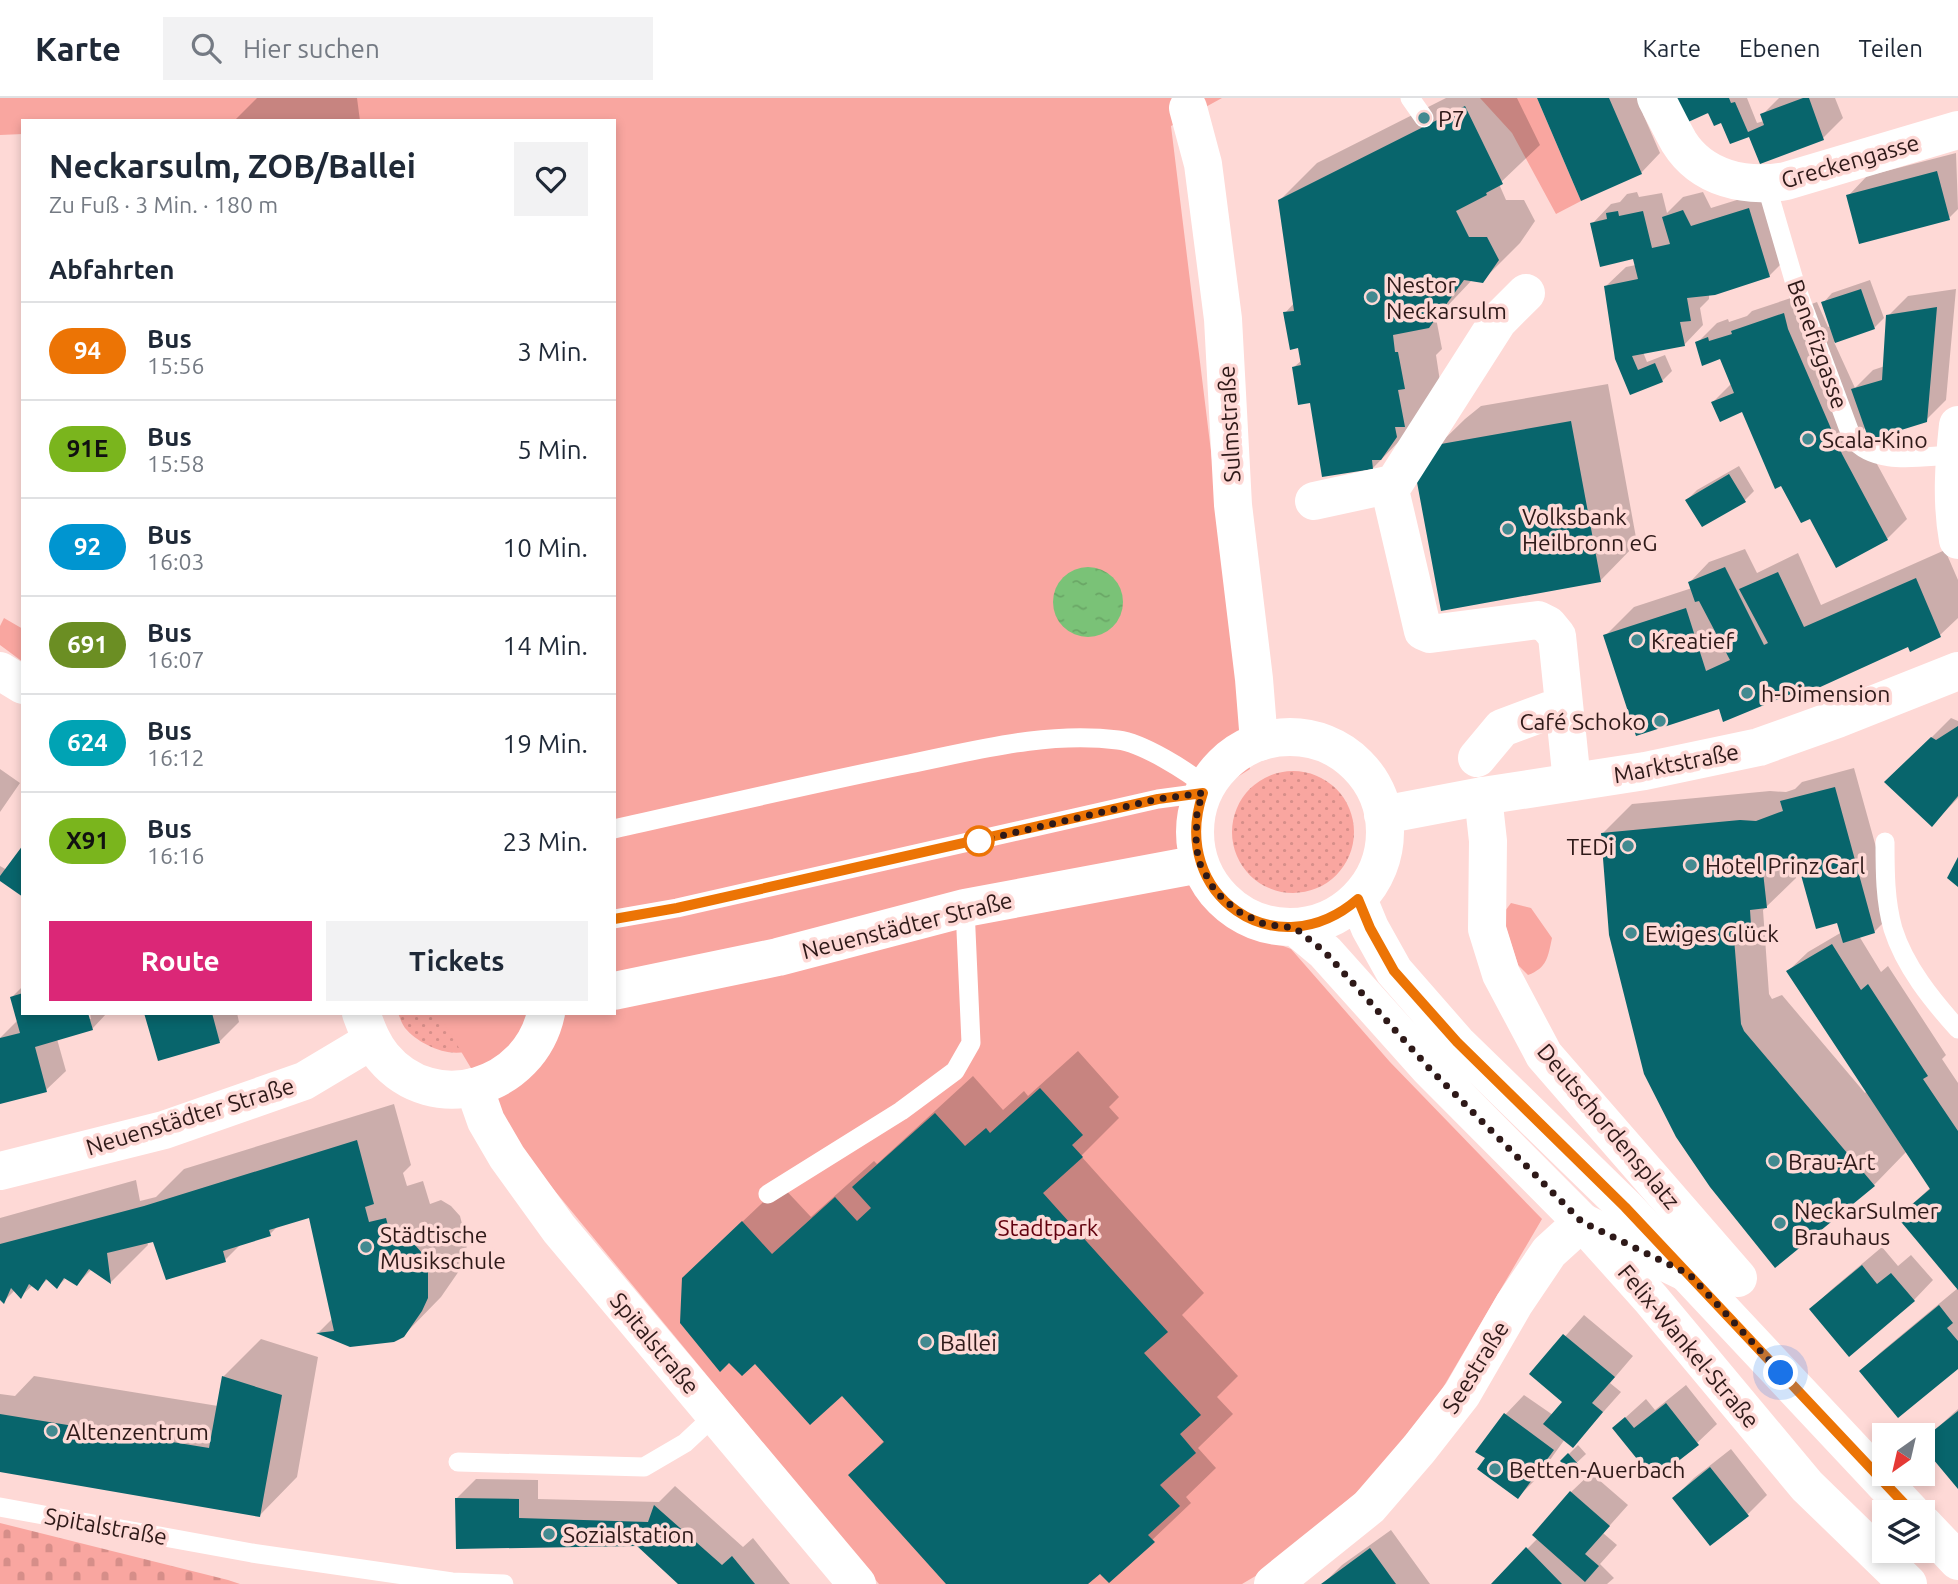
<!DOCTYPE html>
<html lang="de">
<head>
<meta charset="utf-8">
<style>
	:root { --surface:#fff; --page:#f2f2f3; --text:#1f2937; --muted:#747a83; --line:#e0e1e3; --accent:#db2777 }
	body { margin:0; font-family:Ubuntu,sans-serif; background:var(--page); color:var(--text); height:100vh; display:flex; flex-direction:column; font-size:26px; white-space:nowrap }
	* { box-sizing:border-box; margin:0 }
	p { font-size:23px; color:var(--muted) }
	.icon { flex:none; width:38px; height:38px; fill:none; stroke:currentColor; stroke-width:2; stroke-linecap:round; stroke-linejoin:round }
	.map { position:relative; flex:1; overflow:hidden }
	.sheet { position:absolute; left:21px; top:21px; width:595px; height:896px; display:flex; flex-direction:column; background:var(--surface); border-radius:0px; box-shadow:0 4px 10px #0003 }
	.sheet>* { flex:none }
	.badge { padding:0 14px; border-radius:23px; font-size:24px; line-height:46px }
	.needle { width:46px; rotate:214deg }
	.buttons { position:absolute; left:1872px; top:1325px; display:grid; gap:14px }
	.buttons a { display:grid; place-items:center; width:63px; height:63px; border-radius:0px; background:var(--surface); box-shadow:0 4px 10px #0003; font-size:35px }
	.you { position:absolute; width:35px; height:35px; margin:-18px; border:5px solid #fff; border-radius:50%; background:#1a73e8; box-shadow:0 0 0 10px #1a73e833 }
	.map>.badge { position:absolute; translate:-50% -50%; box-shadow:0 0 0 4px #fff }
	h2 { padding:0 28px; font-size:26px; line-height:63px }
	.round { display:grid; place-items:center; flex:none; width:74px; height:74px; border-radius:0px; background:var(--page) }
	.headline { display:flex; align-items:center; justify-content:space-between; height:119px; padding:0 28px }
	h1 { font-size:33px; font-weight:700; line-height:52px }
	.primary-button { display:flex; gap:14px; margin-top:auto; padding:14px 28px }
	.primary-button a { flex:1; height:80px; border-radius:0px; background:var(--accent); color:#fff; font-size:28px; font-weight:700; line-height:80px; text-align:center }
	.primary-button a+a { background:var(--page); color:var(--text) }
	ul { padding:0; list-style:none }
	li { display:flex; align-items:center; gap:21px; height:98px; padding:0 28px; border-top:2px solid var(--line) }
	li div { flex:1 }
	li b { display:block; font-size:26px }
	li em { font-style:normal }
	li .badge { min-width:77px; font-weight:700; text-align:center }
	header { display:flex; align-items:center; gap:42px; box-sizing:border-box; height:98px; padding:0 35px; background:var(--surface); border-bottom:2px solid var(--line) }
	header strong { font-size:33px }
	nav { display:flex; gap:38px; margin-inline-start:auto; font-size:24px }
	.search { width:490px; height:63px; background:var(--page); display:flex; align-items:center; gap:18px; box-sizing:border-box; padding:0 24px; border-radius:0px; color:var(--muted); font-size:26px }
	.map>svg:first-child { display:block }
</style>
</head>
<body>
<header>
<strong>Karte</strong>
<div class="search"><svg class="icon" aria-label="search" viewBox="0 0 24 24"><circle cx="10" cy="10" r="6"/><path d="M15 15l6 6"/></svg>Hier suchen</div>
<nav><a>Karte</a><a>Ebenen</a><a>Teilen</a></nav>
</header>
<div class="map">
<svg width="1958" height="1486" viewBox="0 0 1958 1486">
	<defs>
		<pattern id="grass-dots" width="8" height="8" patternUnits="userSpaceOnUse" patternTransform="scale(1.75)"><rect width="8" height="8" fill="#f9a6a0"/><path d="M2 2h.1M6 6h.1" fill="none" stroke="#d68e89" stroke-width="1.8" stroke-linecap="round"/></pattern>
		<pattern id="cemetery-stones" width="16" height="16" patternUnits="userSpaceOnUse" patternTransform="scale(1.75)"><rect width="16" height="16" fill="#f9a6a0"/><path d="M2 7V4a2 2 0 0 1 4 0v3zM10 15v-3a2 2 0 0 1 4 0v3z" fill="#d68e89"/></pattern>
		<pattern id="water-ripples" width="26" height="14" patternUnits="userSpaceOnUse" patternTransform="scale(1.75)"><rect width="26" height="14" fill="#7ac277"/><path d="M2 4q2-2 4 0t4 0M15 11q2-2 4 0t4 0" fill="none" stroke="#6aa666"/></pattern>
	</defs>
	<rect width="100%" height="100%" fill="#fed9d6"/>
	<!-- grass -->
	<path fill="url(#grass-dots)" d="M1232 734a61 61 0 1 1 122 0a61 61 0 1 1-122 0Z
		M398 915H510C499 926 487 942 474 950 454 963 419 947 405 930 402 926 400 920 398 915Z"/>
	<!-- cemetery -->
	<path fill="url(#cemetery-stones)" d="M0 1425 228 1482 240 1486H0Z"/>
	<!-- green -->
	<path fill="#f9a6a0" d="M0 0H1222L1171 28 1250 671 1223 688 1208 712 1195 767 1214 805 1247 834 1291 851 1390 964 1542 1121 1441 1293 1370 1383 1264 1473 1242 1486H879L517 1047 438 915H614V23H23V36L0 37Z
		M1480 0H1537L1581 103 1556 116 1512 35Z
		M4 520 23 531V564L0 547V528Z
		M1511 805 1531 810 1552 840C1548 859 1547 870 1528 877L1518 867 1502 817Z"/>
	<!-- water -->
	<path fill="url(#water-ripples)" d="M1053 504a35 35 0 1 1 70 0a35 35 0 1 1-70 0Z"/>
	<!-- shadow -->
	<path fill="#0003" fill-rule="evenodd" d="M257 0H357L360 23H234Z
		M1446 0H1517L1540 47 1499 86 1506 102H1524L1535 123 1520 145 1482 183 1472 182 1436 220 1442 251 1436 257 1441 290 1410 332 1373 370 1311 303 1294 269 1302 262 1300 248 1285 215 1295 204 1279 103 1317 65Z
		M1539 0H1650L1643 16 1660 55 1641 75Z
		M1677 0H1747L1757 25 1764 23 1762 17 1779 0H1835L1843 20 1823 40 1750 37Z
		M1956 55 1958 111 1949 120 1848 98 1867 78Z
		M1769 92 1789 158 1769 178 1709 196V201L1700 210 1703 227 1684 247 1643 254 1647 264 1665 257 1672 273 1662 283 1631 295 1606 188 1626 169 1636 167 1634 159 1592 126 1611 106 1620 104 1627 96 1637 94 1639 99 1662 95 1667 115 1683 99 1703 94 1711 110Z
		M1870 182 1884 220 1874 230 1834 244 1855 290 1873 272 1885 268 1888 218 1908 198 1956 191 1946 302 1926 322 1866 329 1860 335 1907 421 1887 441 1743 311 1713 304 1732 285 1722 261 1697 245 1717 225 1728 221 1729 224 1747 218 1752 213 1803 196 1806 208 1817 204 1828 229 1831 228 1823 205 1832 195Z
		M1608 286 1637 445 1600 483 1426 359 1465 321 1481 308Z
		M1739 368 1754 393 1745 402H1687L1697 392Z
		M1745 451 1757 475 1798 455 1821 507 1945 452 1958 482V520L1940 537 1909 546 1792 593 1720 609 1605 538 1634 509 1692 490 1690 484 1709 464Z
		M1951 620 1958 623V700L1932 727 1887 684Z
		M1854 670 1894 814 1874 834 1859 838 1881 874 1888 868 1946 957 1942 961 1958 985V1190L1899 1119 1931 1089 1907 1053 1874 1087 1775 1167 1602 736 1632 706 1770 693 1786 694 1795 691 1802 684ZM1797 757 1839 822 1842 834 1808 854 1788 873 1867 993 1865 995 1782 897 1772 901 1769 896 1763 812 1796 780 1793 758Z
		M0 671 20 685 0 714Z
		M0 768 7 772 0 781Z
		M23 888V915L87 921H91L90 915H107L92 931 57 941 66 973 46 992 0 1005V940L18 922 12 899Z
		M146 915H237L239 924 220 943 159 961Z
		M1078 953 1119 999 1109 1009 1119 1020 1081 1058 1204 1195 1182 1217 1238 1278 1217 1299 1233 1316 1198 1350 1216 1370 1186 1399 1191 1405 1109 1483 1100 1473 1086 1486H949L850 1377 885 1342 722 1143 781 1087 811 1119 874 1063 877 1066 973 978 1003 1012 1024 993 1028 998Z
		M394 1006 411 1067 403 1075 407 1088 423 1083 430 1106 441 1102 451 1108 460 1118 467 1145 465 1160 459 1173 441 1199 403 1238 350 1248 319 1234 333 1220 310 1117 279 1127 270 1136 243 1144 225 1162 154 1142 147 1144 148 1147 111 1184 92 1171 77 1186 67 1179 57 1189 48 1181 38 1190 33 1187 21 1198 15 1192 4 1203 0 1200V1120L136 1082 140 1103 156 1099 184 1071Z
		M1882 1149 1898 1168 1911 1157 1933 1182 1914 1202 1811 1211 1831 1192Z
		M1958 1190V1269L1861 1273 1881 1254Z
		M1584 1217 1633 1258 1610 1285 1621 1294 1573 1348 1565 1341 1537 1380 1518 1399 1487 1360 1505 1317 1524 1297 1553 1317 1564 1303 1532 1276Z
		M261 1241 318 1259 297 1379 260 1417 0 1373V1296L15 1298 34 1278 218 1308 223 1279Z
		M1686 1287 1717 1326 1697 1345 1614 1330 1646 1301 1655 1312Z
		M1958 1311V1389L1923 1343Z
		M1578 1347 1586 1356 1570 1371 1562 1363Z
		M1731 1351 1767 1397 1748 1416 1674 1400 1694 1380Z
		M1591 1375 1628 1407 1603 1435 1617 1447 1600 1466 1614 1480 1607 1486H1493L1538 1440 1571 1394Z
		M476 1381 538 1382V1401L659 1404 675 1388 743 1449 753 1440 790 1486H680L638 1446 458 1449 457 1400Z
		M1391 1432 1430 1486H1323L1342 1467Z"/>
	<!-- building -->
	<path fill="#08656c" d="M1537 0H1609L1642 76 1581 103Z
		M1675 0H1729L1731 5 1735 4 1748 34 1764 27 1760 16 1803 0H1809L1824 42 1760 66 1749 39 1730 46 1721 25 1714 28 1708 15 1686 25Z
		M1465 8 1503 86 1486 95 1487 97 1456 113 1469 139H1487L1499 162 1483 185 1464 182 1429 230 1393 237 1395 254H1398L1405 291 1398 292 1405 329H1395L1397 339 1381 362H1372L1373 371 1322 379 1310 305 1298 307 1292 269 1301 267 1298 250 1290 252 1283 214 1294 213 1278 102Z
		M1937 73 1950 122 1859 146 1846 97Z
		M1749 110 1770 179 1715 197 1687 200 1691 223 1680 224 1685 248 1632 258 1638 272 1655 265 1663 284 1630 297 1615 261 1604 188 1638 181 1633 161 1600 169 1590 125 1607 121 1606 115 1618 113 1619 118 1643 113 1652 150 1670 146 1662 119 1683 112 1691 128Z
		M1861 191 1875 231 1835 245 1821 204Z
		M1937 209 1927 324 1869 342 1851 291 1882 282 1886 217Z
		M1784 215 1788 231 1842 356 1888 442 1836 470 1810 421 1801 425 1781 388 1775 391 1742 314 1720 324 1711 304 1734 295 1720 261 1702 268 1695 244 1708 239 1709 243 1732 236 1731 233Z
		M1571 323 1601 484 1441 513 1416 379 1441 346Z
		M1729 376 1746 404 1702 429 1685 402Z
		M1725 469 1764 547 1768 545 1739 491 1778 474 1804 529 1916 480 1941 539 1910 554 1908 549 1794 601 1791 596 1723 624 1719 611 1636 638 1603 537 1686 510 1706 573 1730 562 1699 503 1695 504 1688 484Z
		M1958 628V698L1932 729 1884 684 1931 639 1936 642Z
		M1835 689 1875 835 1843 845 1837 825 1816 831 1796 759 1763 774 1767 810 1750 812 1751 827 1733 828 1741 926 1744 933 1875 1088 1775 1170 1710 1089 1676 1039 1644 976 1609 837 1601 735 1740 722 1756 723 1783 713 1780 703Z
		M23 747V799L0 783V778Z
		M1958 759V789L1947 780Z
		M1832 846 1861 892 1868 886 1928 978 1923 981 1958 1033V1192L1897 1119 1930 1091 1786 873Z
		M23 895V915H88L93 932 35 949 47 994 0 1006V940L20 935 10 899Z
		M144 915H212L220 945 158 963Z
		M1040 990 1083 1037 1072 1047 1083 1059 1043 1095 1168 1234 1144 1255 1201 1317 1180 1336 1196 1355 1160 1387 1180 1408 1148 1437 1155 1444 1109 1485 1100 1476 1088 1486H946L848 1377 884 1344 842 1298 810 1327 755 1266 742 1278 729 1265 720 1274 680 1225 682 1180 742 1123 772 1156 835 1099 857 1123 871 1110 852 1089 935 1015 965 1048 986 1030 990 1035Z
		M357 1042 374 1106 365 1109 369 1124 386 1120 392 1143 402 1139 414 1146 423 1156 428 1170V1200L422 1213 404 1239 394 1244 350 1249 316 1235 334 1233 309 1120 269 1132 271 1138 223 1153 226 1164 166 1182 153 1144 107 1155 111 1186 89 1171 77 1188 64 1180 57 1191 46 1181 38 1193 29 1186 21 1201 11 1190 4 1206 0 1202V1146L144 1108Z
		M1862 1167 1877 1186 1891 1175 1915 1203 1849 1259 1809 1211Z
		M1939 1207 1953 1225 1947 1230 1958 1243V1271L1898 1320 1859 1273Z
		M1563 1236 1615 1279 1592 1305 1603 1314 1573 1350 1543 1326 1562 1304 1529 1276Z
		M222 1278 282 1297 260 1419 0 1374V1316L209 1350Z
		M1666 1305 1699 1347 1654 1382 1612 1330 1625 1319 1634 1330Z
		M1958 1313V1391L1923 1349V1341Z
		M1504 1315 1554 1352 1518 1401 1477 1371 1485 1360 1475 1354Z
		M1568 1355 1578 1366 1570 1373 1560 1363Z
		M1710 1369 1749 1418 1710 1448 1672 1400Z
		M1570 1393 1610 1428 1585 1456 1599 1468 1585 1484 1532 1437Z
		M455 1400 519 1401V1420L648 1424 654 1407 722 1467 732 1458 755 1486H678L637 1448 456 1451Z
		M1526 1449 1562 1486H1491Z
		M1370 1450 1396 1486H1321Z"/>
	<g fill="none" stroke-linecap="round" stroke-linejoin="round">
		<!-- lane -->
		<path stroke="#fff" stroke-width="19" d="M1410 0 1424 20
			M1766 86 1796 189 1852 340C1876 369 1921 358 1955 357
			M614 731C712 709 810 686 909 666 978 652 1048 633 1118 642 1143 645 1187 673 1207 689
			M1885 744C1885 773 1885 803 1893 831 1905 869 1932 902 1958 931
			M614 821 677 810 1158 701 1203 695
			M768 1096 901 1013 955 973 971 945 965 810
			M458 1364 644 1369 685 1345 715 1317
			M0 1409 252 1455 452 1484 504 1486"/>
		<!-- street -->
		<path stroke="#fff" stroke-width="38" d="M1656 0C1664 15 1671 30 1679 44 1702 81 1746 90 1786 83L1958 32
			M1188 10 1203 66 1223 221 1233 407 1254 581 1259 644
			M1526 195 1498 223 1390 392 1423 533 1430 536 1538 522 1548 527 1557 538 1572 684
			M1958 327C1954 364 1951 404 1958 442
			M1314 403 1392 386
			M1477 660 1502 630 1564 607
			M1483 698 1488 743 1487 831 1501 876 1544 957 1738 1180
			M474 989 486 1023 507 1059 559 1131 857 1486
			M1273 1486 1369 1409 1419 1351 1462 1296 1514 1206 1549 1154 1582 1124 1687 1175"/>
		<!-- secondary -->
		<path stroke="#fff" stroke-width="38" d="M0 573 23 587
			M1195 734a95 95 0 1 1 190 0a95 95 0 1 1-190 0Z
			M1383 717 1483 698 1645 673 1759 649 1837 621 1958 573
			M1358 801 1370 830 1394 873 1457 945 1625 1109 1911 1414
			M1295 829 1325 854 1429 970 1582 1124 1651 1201 1807 1388 1908 1486
			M614 893 778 859 965 810 1200 766
			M361 915C367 931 372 946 383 959 434 1020 530 990 546 915
			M0 1073 164 1032 304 983 371 943
			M1923 1426 1958 1463"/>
	</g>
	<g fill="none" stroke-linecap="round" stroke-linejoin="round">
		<defs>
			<path id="line" d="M614 821 677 810 1158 701 1203 695C1168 797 1276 872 1358 801L1370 830 1394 873 1457 944 1625 1109 1912 1414"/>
		</defs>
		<!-- line casing -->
		<use href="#line" stroke="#fff" stroke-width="16"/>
		<!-- line -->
		<use href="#line" stroke="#ec7405" stroke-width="10"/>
		<!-- walk -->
		<path stroke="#2e1918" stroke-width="7" stroke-dasharray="0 12.6" d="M979 743 1158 701 1203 695 1197 713 1196 748 1200 766 1215 793 1237 813 1264 826 1295 830 1325 854 1429 970 1582 1124 1689 1176 1781 1275"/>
	</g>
	<!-- markers -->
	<g fill="#428a90" stroke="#fed9d6" stroke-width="2.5">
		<circle cx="1424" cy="20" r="7"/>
		<circle cx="1372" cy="199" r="7"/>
		<circle cx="1808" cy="341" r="7"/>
		<circle cx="1508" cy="431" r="7"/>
		<circle cx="1637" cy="542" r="7"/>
		<circle cx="1747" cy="595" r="7"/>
		<circle cx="1660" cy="623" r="7"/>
		<circle cx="1628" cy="748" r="7"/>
		<circle cx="1691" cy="767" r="7"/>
		<circle cx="1631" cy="835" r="7"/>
		<circle cx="1774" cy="1063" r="7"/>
		<circle cx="1780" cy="1125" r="7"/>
		<circle cx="366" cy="1149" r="7"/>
		<circle cx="926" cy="1244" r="7"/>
		<circle cx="52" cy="1333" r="7"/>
		<circle cx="1495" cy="1371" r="7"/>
		<circle cx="549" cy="1436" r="7"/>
	</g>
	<circle fill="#fff" stroke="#ec7405" stroke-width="3.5" cx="979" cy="743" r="14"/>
	<g text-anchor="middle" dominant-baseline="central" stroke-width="7" stroke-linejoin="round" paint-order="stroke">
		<!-- poi labels -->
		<g font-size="23" fill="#2e1918" stroke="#fed9d6" text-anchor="start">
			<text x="1438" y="20">P7</text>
			<text x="1386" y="186">Nestor<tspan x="1386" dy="26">Neckarsulm</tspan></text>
			<text x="1822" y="341">Scala-Kino</text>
			<text x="1522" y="418">Volksbank<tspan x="1522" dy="26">Heilbronn eG</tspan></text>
			<text x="1651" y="542">Kreatief</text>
			<text x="1761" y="595">h-Dimension</text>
			<text x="1646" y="623" text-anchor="end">Café Schoko</text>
			<text x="1614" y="748" text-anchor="end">TEDi</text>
			<text x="1705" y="767">Hotel Prinz Carl</text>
			<text x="1645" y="835">Ewiges Glück</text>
			<text x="1788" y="1063">Brau-Art</text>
			<text x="1794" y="1112">NeckarSulmer<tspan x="1794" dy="26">Brauhaus</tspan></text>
			<text x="380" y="1136">Städtische<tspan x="380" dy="26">Musikschule</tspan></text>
			<text x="940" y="1244">Ballei</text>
			<text x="66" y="1333">Altenzentrum</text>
			<text x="1509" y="1371">Betten-Auerbach</text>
			<text x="563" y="1436">Sozialstation</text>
		</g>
		<!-- street labels -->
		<g font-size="23" fill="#2e1918" stroke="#fed9d6">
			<text transform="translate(1850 63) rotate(-16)">Greckengasse</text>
			<text transform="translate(1818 246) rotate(70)">Benefizgasse</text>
			<text transform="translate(1229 326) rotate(-93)">Sulmstraße</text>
			<text transform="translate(1676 665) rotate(-11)">Marktstraße</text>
			<text transform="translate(907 827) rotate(-14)">Neuenstädter Straße</text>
			<text transform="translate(190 1018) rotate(-17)">Neuenstädter Straße</text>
			<text transform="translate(1609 1028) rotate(50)">Deutschordensplatz</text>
			<text transform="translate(655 1245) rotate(50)">Spitalstraße</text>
			<text transform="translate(1689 1248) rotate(50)">Felix-Wankel-Straße</text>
			<text transform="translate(1475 1269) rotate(-58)">Seestraße</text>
			<text transform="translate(106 1428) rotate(10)">Spitalstraße</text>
		</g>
		<!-- park labels -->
		<g font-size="23" fill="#61000d" stroke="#fed9d6">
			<text x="1048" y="1129">Stadtpark</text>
		</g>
	</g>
</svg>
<div class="buttons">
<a><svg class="needle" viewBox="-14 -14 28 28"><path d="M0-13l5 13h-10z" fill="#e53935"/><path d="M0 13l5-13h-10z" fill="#747a83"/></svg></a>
<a><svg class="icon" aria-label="layers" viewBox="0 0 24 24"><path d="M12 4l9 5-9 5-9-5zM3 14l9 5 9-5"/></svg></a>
</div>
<div class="you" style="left:1781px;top:1275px"></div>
<section class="sheet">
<div class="headline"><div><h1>Neckarsulm, ZOB/Ballei</h1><p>Zu Fuß · 3 Min. · 180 m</p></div><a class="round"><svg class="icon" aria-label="heart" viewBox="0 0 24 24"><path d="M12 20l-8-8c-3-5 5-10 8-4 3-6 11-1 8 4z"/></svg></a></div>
<h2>Abfahrten</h2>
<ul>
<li><span class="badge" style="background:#ec7405;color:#fff">94</span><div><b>Bus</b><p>15:56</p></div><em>3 Min.</em></li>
<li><span class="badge" style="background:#7ab51d;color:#111">91E</span><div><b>Bus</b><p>15:58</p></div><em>5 Min.</em></li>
<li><span class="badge" style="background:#0095d0;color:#fff">92</span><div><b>Bus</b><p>16:03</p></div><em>10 Min.</em></li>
<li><span class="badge" style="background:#6b8e23;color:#fff">691</span><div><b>Bus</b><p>16:07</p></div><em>14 Min.</em></li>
<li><span class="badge" style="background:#00a3b4;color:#fff">624</span><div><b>Bus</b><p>16:12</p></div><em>19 Min.</em></li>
<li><span class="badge" style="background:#7ab51d;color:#111">X91</span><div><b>Bus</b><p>16:16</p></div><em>23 Min.</em></li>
</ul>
<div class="primary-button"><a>Route</a><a>Tickets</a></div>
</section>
</div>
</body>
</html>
